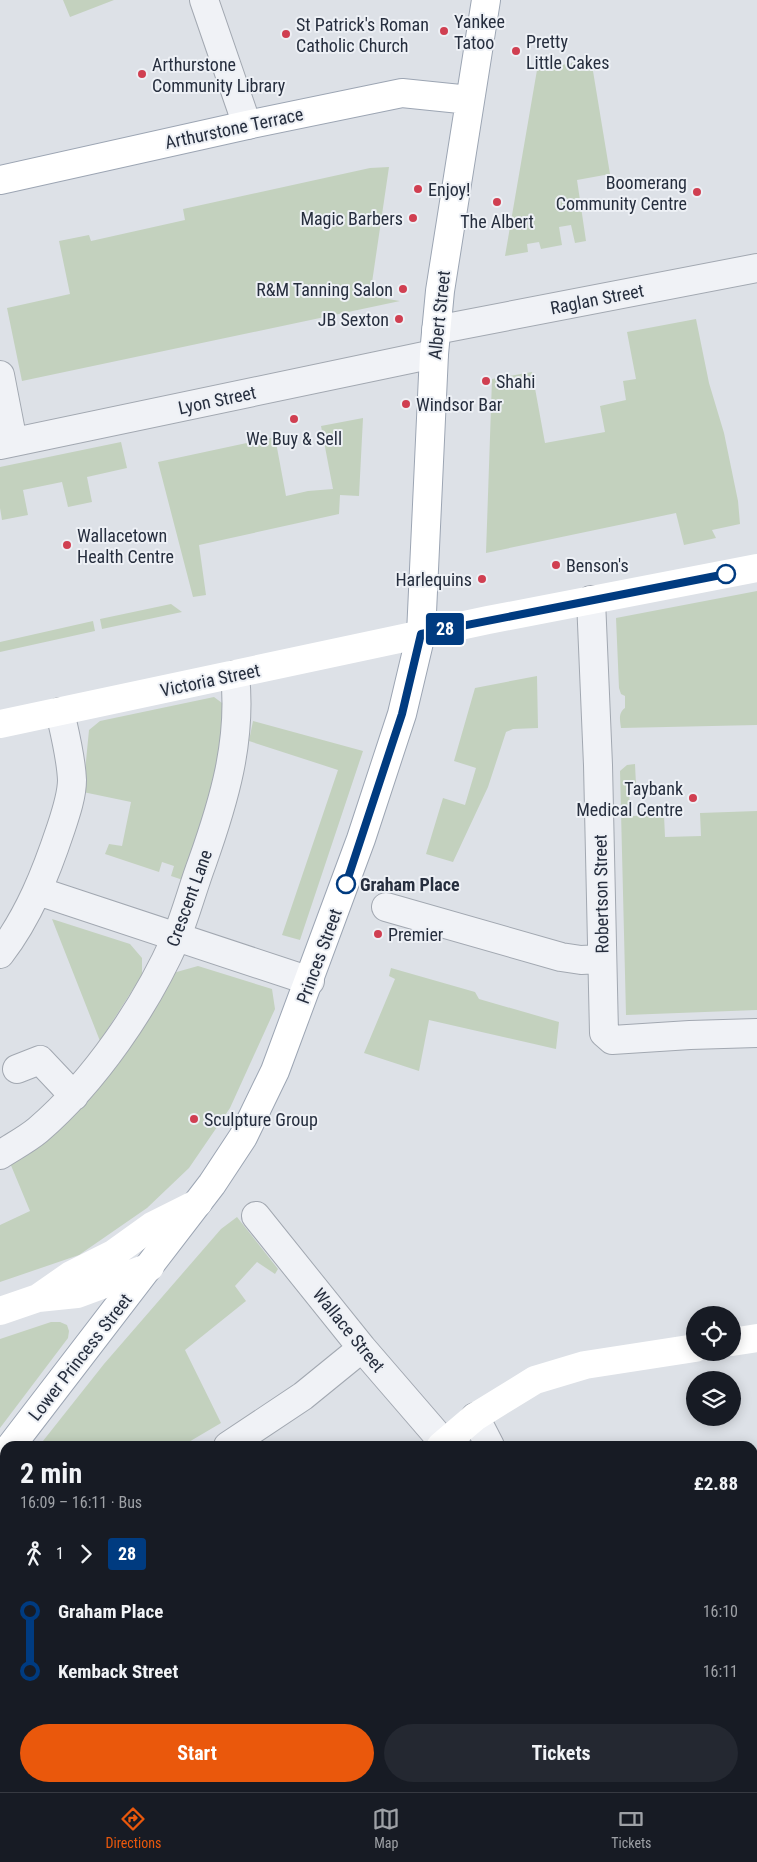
<!DOCTYPE html>
<html lang="en">
<head>
<meta charset="utf-8">
<style>
	:root { --surface:#171b24; --page:#242831; --text:#f1f3f6; --muted:#9ea1a6; --line:#363941; --accent:#ea580c }
	body { margin:0; font-family:"Roboto Condensed",sans-serif; background:var(--page); color:var(--text); height:100vh; display:flex; flex-direction:column; font-size:19px; white-space:nowrap }
	* { box-sizing:border-box; margin:0 }
	p { font-size:16px; color:var(--muted) }
	.icon { flex:none; width:28px; height:28px; fill:none; stroke:currentColor; stroke-width:2; stroke-linecap:round; stroke-linejoin:round }
	.map { position:relative; flex:1; overflow:hidden }
	.side { position:absolute; left:0px; top:1441px; width:758px; height:351px; display:flex; flex-direction:column; background:var(--surface); border-radius:15px 15px 0 0; box-shadow:0 2px 12px #0003 }
	.side>* { flex:none }
	.badge { padding:0 10px; border-radius:4px; font-size:18px; line-height:32px }
	.fabs { position:absolute; left:686px; top:1306px; display:grid; gap:10px }
	.fabs a { display:grid; place-items:center; width:55px; height:55px; border-radius:50%; background:var(--surface); box-shadow:0 2px 12px #0003; font-size:25px }
	.map>.badge { position:absolute; translate:-50% -50%; box-shadow:0 0 0 2px #fff }
	.legs { display:flex; align-items:center; gap:8px; height:55px; padding:0 20px; font-size:16px }
	.legs p { margin-inline-start:auto }
	.headline { display:flex; align-items:center; justify-content:space-between; height:85px; padding:0 20px }
	h1 { font-size:28px; font-weight:700; line-height:38px }
	.cta { display:flex; gap:10px; margin-top:auto; padding:10px 20px }
	.cta a { flex:1; height:58px; border-radius:30px; background:var(--accent); color:#fff; font-size:20px; font-weight:700; line-height:58px; text-align:center }
	.cta a+a { background:var(--page); color:var(--text) }
	ul { padding:0 20px; list-style:none }
	li { display:flex; align-items:center; gap:18px; height:60px; font-size:19px }
	li i { display:grid; place-items:center; width:8px; height:100%; margin:0 6px; background:currentColor }
	li i::after { content:''; width:12px; height:12px; margin:-6px; border:4px solid; border-radius:50%; background:var(--surface) }
	li p { margin-inline-start:auto }
	li:first-child i { background:linear-gradient(#0000 50%,currentColor 0) }
	li:last-child i { background:linear-gradient(currentColor 50%,#0000 0) }
	.tab-bar { display:flex; justify-content:space-around; align-items:center; height:70px; border-top:1px solid var(--line); background:var(--surface); font-size:14px; color:var(--muted) }
	.tab-bar a { display:grid; justify-items:center; gap:2px }
	.tab-bar .selected { color:var(--accent) }
	.map>svg:first-child { display:block }
</style>
</head>
<body>
<div class="map">
<svg width="757" height="1792" viewBox="0 0 757 1792">
	<rect width="100%" height="100%" fill="#dde1e7"/>
	<!-- built -->
	<path fill="#cbd0d9" d="M212 1788H573L575 1792H195Z"/>
	<!-- green -->
	<path fill="#c3d1be" d="M63 0H114L70 17Z
		M591 59 610 174 577 180 586 241 575 243 571 225 559 227 562 245 541 249 539 242 527 244 528 252 505 256 537 70Z
		M389 167 370 296 400 301 22 381 7 308 70 294 59 241 89 235 91 241 185 220 183 209 370 168Z
		M696 319 709 383 724 433 738 501 740 524 712 530 716 538 684 545 676 513 486 553 492 379 532 372 545 443 605 432 600 406 626 400 623 381 636 379 627 332Z
		M363 418 359 496 340 495 339 514 199 545 206 595 193 597 158 462 275 437 286 496 308 491 333 489 321 426Z
		M121 442 127 468 87 477 92 502 68 507 62 482 23 490 28 515 2 520 0 508V467Z
		M757 591V725L621 728C620 720 618 713 625 708V696L621 694 619 688 616 618Z
		M171 604 182 612 102 629 100 619Z
		M93 621 95 631 0 652V642Z
		M537 676 538 728 513 729 506 732 488 787 453 862 426 854 443 798 465 805 476 768 454 761 475 688Z
		M214 697 222 703C225 719 222 733 219 749 212 794 199 837 186 881L171 876 174 866 162 862 159 872 105 854 109 844 122 846 131 802 83 792 89 730 100 721Z
		M253 721 363 751 300 940 282 935 338 770 249 741Z
		M635 764 636 785 629 786 630 816 664 815 665 837 701 836 700 813 757 811V1010L626 1015 620 771 627 765Z
		M52 919 130 944 142 958V975L100 1041Z
		M198 966 272 989 275 1009 230 1108 189 1168 147 1208 79 1255 0 1282V1225L30 1211 10 1163 72 1117 126 1054 123 1044 173 973Z
		M391 968 475 992 479 999 559 1022 556 1049 429 1020 419 1071 364 1053 395 979 389 976Z
		M237 1217 278 1269 275 1274 257 1262 235 1286 246 1301 185 1350 221 1423 182 1446H39L104 1364 221 1229Z
		M51 1322H60L67 1325 69 1331 68 1338 0 1428V1339Z
		M5 1489V1555L0 1557V1495Z
		M5 1578V1632L0 1633V1579Z
		M5 1700V1788H44L39 1792H0V1701Z"/>
	<g fill="none" stroke-linecap="round" stroke-linejoin="round">
		<defs>
			<path id="street" d="M204 0 247 125
				M436 330 757 268
				M0 375 13 442
				M0 445 434 354
				M591 600 598 765 604 1033 612 1040 690 1035 757 1033
				M38 891 310 981
				M386 907 561 957 581 960 602 959
				M0 954C29 916 46 873 61 828 66 813 72 795 72 780 71 757 65 734 60 712
				M17 1069 40 1060 74 1096
				M0 1155C12 1147 26 1140 38 1130 95 1081 146 1006 176 938 186 914 193 887 202 863 224 801 242 741 235 675
				M256 1216 362 1348 444 1443
				M475 1417 490 1446
				M228 1446 303 1396 362 1348
				M609 1788 610 1792
				M135 1792 152 1788"/>
			<path id="primary" d="M0 180 247 125 402 93 470 100
				M11 1446 212 1184 243 1137 275 1071 361 839 402 714 421 634 434 354 440 291 486 0"/>
		</defs>
		<!-- street casing -->
		<use href="#street" stroke="#a2a8b1" stroke-width="30"/>
		<!-- primary casing -->
		<use href="#primary" stroke="#9ca5b3" stroke-width="30"/>
		<!-- street -->
		<use href="#street" stroke="#f0f2f6" stroke-width="28"/>
		<!-- secondary -->
		<path stroke="#fff" stroke-width="28" d="M0 724 488 620 757 568
			M38 1298 71 1275 113 1254 152 1226 198 1203
			M0 1311 38 1298 77 1294 150 1267
			M732 1342 757 1338
			M441 1446 475 1417 535 1380 585 1365 695 1348
			M0 1642H5
			M0 1686 5 1685"/>
		<!-- primary -->
		<use href="#primary" stroke="#fff" stroke-width="28"/>
	</g>
	<g fill="none" stroke-linecap="round" stroke-linejoin="round">
		<defs>
			<path id="line-1" d="M346 884 402 714 421 634 726 574"/>
		</defs>
		<!-- line-1 casing -->
		<use href="#line-1" stroke="#fff" stroke-width="11"/>
		<!-- line-1 -->
		<use href="#line-1" stroke="#003b80" stroke-width="8"/>
	</g>
	<!-- markers -->
	<g fill="#d03f51" stroke="#edf0f5" stroke-width="2">
		<circle cx="444" cy="31" r="5"/>
		<circle cx="286" cy="34" r="5"/>
		<circle cx="516" cy="51" r="5"/>
		<circle cx="142" cy="74" r="5"/>
		<circle cx="418" cy="189" r="5"/>
		<circle cx="697" cy="192" r="5"/>
		<circle cx="497" cy="202" r="5"/>
		<circle cx="413" cy="218" r="5"/>
		<circle cx="403" cy="289" r="5"/>
		<circle cx="399" cy="319" r="5"/>
		<circle cx="486" cy="381" r="5"/>
		<circle cx="406" cy="404" r="5"/>
		<circle cx="294" cy="419" r="5"/>
		<circle cx="67" cy="545" r="5"/>
		<circle cx="556" cy="565" r="5"/>
		<circle cx="482" cy="579" r="5"/>
		<circle cx="693" cy="798" r="5"/>
		<circle cx="378" cy="934" r="5"/>
		<circle cx="194" cy="1119" r="5"/>
	</g>
	<g fill="#fff" stroke="#003b80" stroke-width="2.5">
		<circle cx="726" cy="574" r="9"/>
		<circle cx="346" cy="884" r="9"/>
	</g>
	<g text-anchor="middle" dominant-baseline="central" stroke-width="4" stroke-linejoin="round" paint-order="stroke">
		<!-- poi labels -->
		<g font-size="18" fill="#262e3e" stroke="#edf0f5" text-anchor="start">
			<text x="454" y="21">Yankee<tspan x="454" dy="21">Tatoo</tspan></text>
			<text x="296" y="24">St Patrick's Roman<tspan x="296" dy="21">Catholic Church</tspan></text>
			<text x="526" y="41">Pretty<tspan x="526" dy="21">Little Cakes</tspan></text>
			<text x="152" y="64">Arthurstone<tspan x="152" dy="21">Community Library</tspan></text>
			<text x="687" y="182" text-anchor="end">Boomerang<tspan x="687" dy="21">Community Centre</tspan></text>
			<text x="428" y="189">Enjoy!</text>
			<text x="403" y="218" text-anchor="end">Magic Barbers</text>
			<text x="497" y="221" text-anchor="middle">The Albert</text>
			<text x="393" y="289" text-anchor="end">R&amp;M Tanning Salon</text>
			<text x="389" y="319" text-anchor="end">JB Sexton</text>
			<text x="496" y="381">Shahi</text>
			<text x="416" y="404">Windsor Bar</text>
			<text x="294" y="438" text-anchor="middle">We Buy &amp; Sell</text>
			<text x="77" y="535">Wallacetown<tspan x="77" dy="21">Health Centre</tspan></text>
			<text x="566" y="565">Benson's</text>
			<text x="472" y="579" text-anchor="end">Harlequins</text>
			<text x="683" y="788" text-anchor="end">Taybank<tspan x="683" dy="21">Medical Centre</tspan></text>
			<text x="388" y="934">Premier</text>
			<text x="204" y="1119">Sculpture Group</text>
		</g>
		<!-- street labels -->
		<g font-size="18" fill="#262e3e" stroke="#edf0f5">
			<text transform="translate(234 128) rotate(-12)">Arthurstone Terrace</text>
			<text transform="translate(597 299) rotate(-11)">Raglan Street</text>
			<text transform="translate(439 315) rotate(-84)">Albert Street</text>
			<text transform="translate(217 400) rotate(-12)">Lyon Street</text>
			<text transform="translate(210 680) rotate(-12)">Victoria Street</text>
			<text transform="translate(601 894) rotate(-91)">Robertson Street</text>
			<text transform="translate(189 898) rotate(-70)">Crescent Lane</text>
			<text transform="translate(319 956) rotate(-70)">Princes Street</text>
			<text transform="translate(349 1330) rotate(51)">Wallace Street</text>
			<text transform="translate(80 1357) rotate(-52)">Lower Princess Street</text>
		</g>
		<!-- stop labels -->
		<g font-size="18" font-weight="bold" fill="#262e3e" stroke="#edf0f5" text-anchor="start">
			<text x="360" y="884">Graham Place</text>
		</g>
	</g>
</svg>
<div class="fabs">
<a><svg class="icon" aria-label="locate" viewBox="0 0 24 24"><circle cx="12" cy="12" r="6"/><path d="M12 2v4M12 18v4M2 12h4M18 12h4"/></svg></a>
<a><svg class="icon" aria-label="layers" viewBox="0 0 24 24"><path d="M12 4l9 5-9 5-9-5zM3 14l9 5 9-5"/></svg></a>
</div>
<b class="badge" style="left:445px;top:629px;background:#003b80;color:#fff">28</b>
<section class="side">
<div class="headline"><div><h1>2 min</h1><p>16:09 – 16:11 · Bus</p></div><b>£2.88</b></div>
<div class="legs"><svg class="icon" aria-label="walk" viewBox="0 0 24 24"><circle cx="13" cy="4" r="2"/><path d="M13 8l-2 6 4 7M11 14l-3 7M7 12l3-4h3l4 4"/></svg>1<svg class="icon" aria-label="forward" viewBox="0 0 24 24"><path d="M9 5l7 7-7 7"/></svg><b class="badge" style="background:#003b80;color:#fff">28</b></div>
<ul>
<li><i style="color:#003b80"></i><b>Graham Place</b><p>16:10</p></li>
<li><i style="color:#003b80"></i><b>Kemback Street</b><p>16:11</p></li>
</ul>
<div class="cta"><a>Start</a><a>Tickets</a></div>
</section>
</div>
<nav class="tab-bar">
<a class="selected"><svg class="icon" aria-label="directions" viewBox="0 0 24 24"><path d="M12 3l9 9-9 9-9-9zM9 14v-3h6M13 9l2 2-2 2"/></svg>Directions</a>
<a><svg class="icon" aria-label="map" viewBox="0 0 24 24"><path d="M3 6l6-2 6 2 6-2v14l-6 2-6-2-6 2zM9 4v14M15 6v14"/></svg>Map</a>
<a><svg class="icon" aria-label="tickets" viewBox="0 0 24 24"><path d="M3 7h18v10H3zM15 7v10"/></svg>Tickets</a>
</nav>
</body>
</html>
